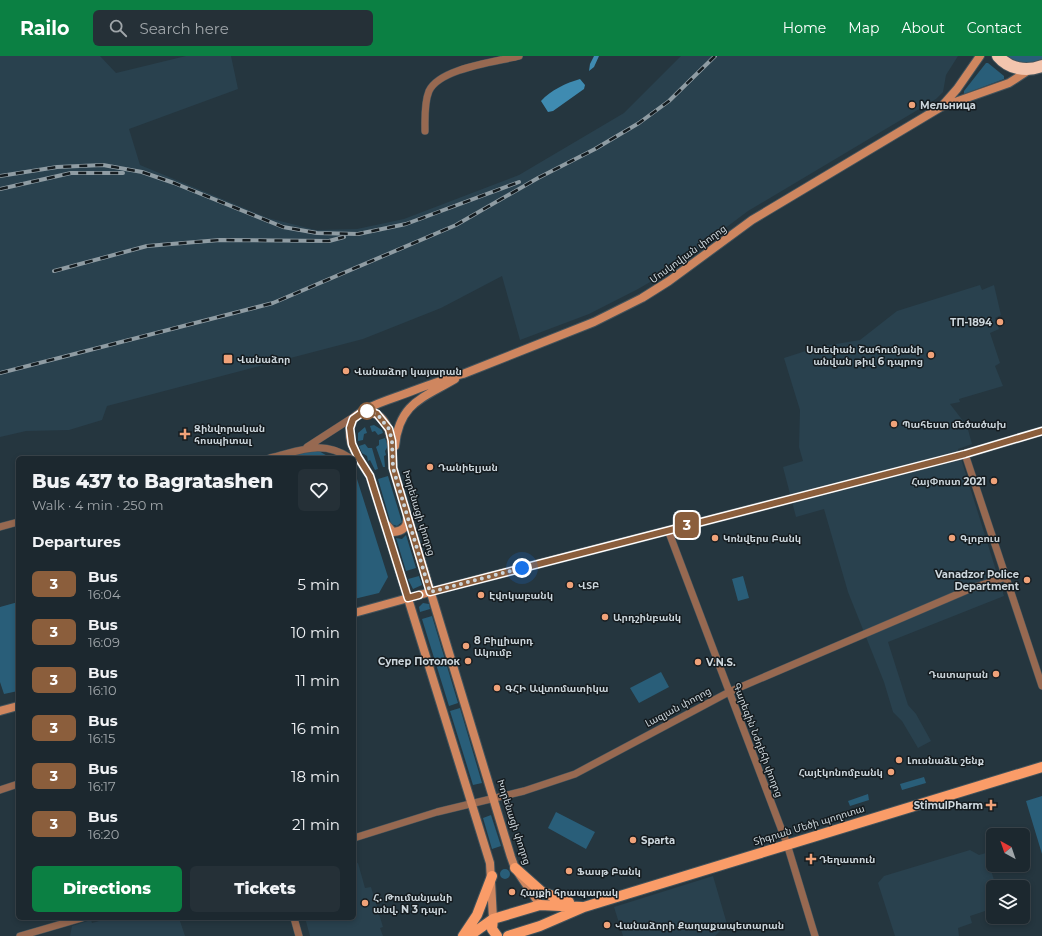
<!DOCTYPE html>
<html lang="en">
<head>
<meta charset="utf-8">
<style>
	:root { --surface:#1c282f; --page:#253037; --text:#f1f3f6; --muted:#a0a6aa; --line:#3a444b; --accent:#0b8043 }
	body { margin:0; font-family:Montserrat,"Noto Sans Armenian",sans-serif; background:var(--page); color:var(--text); height:100vh; display:flex; flex-direction:column; font-size:15px; white-space:nowrap }
	* { box-sizing:border-box; margin:0 }
	p { font-size:13px; color:var(--muted) }
	.icon { flex:none; width:22px; height:22px; fill:none; stroke:currentColor; stroke-width:2; stroke-linecap:round; stroke-linejoin:round }
	.map { position:relative; flex:1; overflow:hidden }
	.details { position:absolute; left:16px; top:400px; width:340px; height:464px; display:flex; flex-direction:column; background:var(--surface); border-radius:6px; box-shadow:0 2px 6px #0003,0 0 0 1px var(--line) }
	.details>* { flex:none }
	.badge { padding:0 8px; border-radius:6px; font-size:14px; line-height:26px }
	.needle { width:26px; rotate:320deg }
	.controls { position:absolute; left:986px; top:772px; display:grid; gap:8px }
	.controls a { display:grid; place-items:center; width:44px; height:44px; border-radius:6px; background:var(--surface); box-shadow:0 2px 6px #0003,0 0 0 1px var(--line); font-size:20px }
	.you { position:absolute; width:20px; height:20px; margin:-10px; border:3px solid #fff; border-radius:50%; background:#1a73e8; box-shadow:0 0 0 6px #1a73e833 }
	.map>.badge { position:absolute; translate:-50% -50%; box-shadow:0 0 0 2px #fff }
	h2 { padding:0 16px; font-size:15px; line-height:36px }
	.round { display:grid; place-items:center; flex:none; width:42px; height:42px; border-radius:6px; background:var(--page) }
	.head { display:flex; align-items:center; justify-content:space-between; height:68px; padding:0 16px }
	h1 { font-size:19px; font-weight:800; line-height:30px }
	.action { display:flex; gap:8px; margin-top:auto; padding:8px 16px }
	.action a { flex:1; height:46px; border-radius:6px; background:var(--accent); color:#fff; font-size:16px; font-weight:800; line-height:46px; text-align:center }
	.action a+a { background:var(--page); color:var(--text) }
	ul { padding:0; list-style:none }
	li { display:flex; align-items:center; gap:12px; height:48px; padding:0 16px }
	li div { flex:1 }
	li b { display:block; font-size:15px }
	li em { font-style:normal }
	li .badge { min-width:44px; font-weight:700; text-align:center }
	header { display:flex; align-items:center; gap:24px; box-sizing:border-box; height:56px; padding:0 20px; background:var(--accent); color:#fff }
	header strong { font-size:19px }
	nav { display:flex; gap:22px; margin-inline-start:auto; font-size:14px }
	.search { width:280px; height:36px; background:var(--page); display:flex; align-items:center; gap:10px; box-sizing:border-box; padding:0 14px; border-radius:6px; color:var(--muted); font-size:15px }
	.map>svg:first-child { display:block }
</style>
</head>
<body>
<header>
<strong>Railo</strong>
<div class="search"><svg class="icon" aria-label="search" viewBox="0 0 24 24"><circle cx="10" cy="10" r="6"/><path d="M15 15l6 6"/></svg>Search here</div>
<nav><a>Home</a><a>Map</a><a>About</a><a>Contact</a></nav>
</header>
<div class="map">
<svg width="1042" height="880" viewBox="0 0 1042 880">
	<rect width="100%" height="100%" fill="#25363f"/>
	<!-- built -->
	<path fill="#29414e" d="M0 0H100L116 17 186 0H231L238 33 129 73 140 109 268 162 316 174 357 173 404 163 519 119 624 57 681 0H958L946 19 943 36 936 43 748 155 664 218 638 233 589 258 520 284 502 220 441 252 363 283 107 350 102 364 69 374 26 375 0 381Z
		M980 229 982 234 994 229 1001 259 995 262 999 273 990 277 1000 307 995 310 1003 330 959 343 960 346 950 348 967 370 972 388 958 393 1004 540 888 586 908 649 916 658 931 685 918 692 902 665 893 656 884 626 848 536 824 453 796 461 783 411 803 405 799 391 800 354 784 302 818 291 860 284 897 255Z
		M970 794 979 799 986 797 996 831H993V845L986 847 988 854 970 860 972 867 958 872 959 880H895L878 827 884 820Z
		M358 807 365 832 371 831 383 871 380 872 383 880H310L305 862H354V808Z
		M713 820 727 868 715 880H623L614 851Z
		M110 862H179L185 880H70L72 870 91 864 92 867Z"/>
	<!-- green -->
	<path fill="#295e79" d="M1007 0H1042V4C1030 11 1018 7 1007 0Z
		M986 7H988L1004 20V23L964 38V35Z
		M374 369 382 374 383 377 378 379 375 375 372 376 370 370Z
		M365 371 367 377 364 378 363 384 358 385V377Z
		M385 382 388 390 385 395 386 399 384 400 385 411H383L376 391 379 389V384Z
		M365 388 368 392H372L378 413 375 414 370 404 368 405 367 400 362 397 359 390Z
		M317 394 331 402H270Z
		M354 420 357 423 388 521 379 537 354 543Z
		M388 420 402 466 397 470 391 468 378 423Z
		M406 479 416 512 406 515 396 482 402 483Z
		M419 520 422 529 413 533 408 523Z
		M743 520 749 542 738 545 732 523Z
		M18 546V635L4 638 0 626V551Z
		M423 547 429 548 430 553 420 556 419 551Z
		M432 560 458 647 449 650 422 563Z
		M661 616 669 631 639 647 630 632Z
		M460 652 482 727 473 729 450 655Z
		M924 721 926 727 902 734 900 728Z
		M868 738 869 744 850 750 848 745Z
		M1042 740V798L1026 745Z
		M556 756 595 776 586 793 548 772Z
		M491 759 501 790 492 793 483 762Z
		M500 818a5 5 0 1 1 10 0a5 5 0 1 1-10 0Z"/>
	<!-- water -->
	<path fill="#3f8bb1" d="M594 0H599L594 11 589 15 590 8Z
		M580 23 585 29 584 33 553 55 548 56 541 45C551 34 566 27 580 23Z"/>
	<g fill="none" stroke-linecap="round" stroke-linejoin="round">
		<defs>
			<path id="street" d="M425 75C425 63 424 47 429 35 440 12 496 6 519 0
				M307 391 355 360
				M965 398 1042 630
				M270 402C300 395 322 383 350 402
				M0 471 18 466
				M668 474 787 788 815 880
				M0 734 18 728
				M354 782 437 756 524 735 575 718 729 636 972 532 1006 521
				M294 862 299 880
				M20 880 82 862"/>
			<path id="secondary" d="M942 50 957 33 980 0
				M363 356C393 354 393 392 393 412L511 801 515 812 540 849
				M395 390C399 347 423 342 455 323
				M387 469 393 476C403 475 408 471 407 461
				M354 557 441 533 965 398 1042 375
				M0 655 18 650
				M493 863 490 807 370 420C361 406 348 390 350 373 351 368 353 362 357 359 368 350 383 346 396 341 418 333 440 324 463 318L594 266 642 242 669 225 752 164 941 51 1009 27 1029 14"/>
			<path id="primary" d="M515 812 542 836 569 846
				M493 863 492 873 497 880
				M463 880 477 859 492 820
				M469 880 493 863 540 849 582 851
				M508 880 540 870 584 851 1042 711"/>
			<path id="highway" d="M998 0C1009 13 1026 16 1042 10"/>
		</defs>
		<!-- street casing -->
		<use href="#street" stroke="#43535b" stroke-width="8"/>
		<!-- secondary casing -->
		<use href="#secondary" stroke="#43535b" stroke-width="10"/>
		<!-- primary casing -->
		<use href="#primary" stroke="#43535b" stroke-width="12"/>
		<!-- highway casing -->
		<use href="#highway" stroke="#43535b" stroke-width="14"/>
		<!-- street -->
		<use href="#street" stroke="#976951" stroke-width="7"/>
		<!-- secondary -->
		<use href="#secondary" stroke="#cf865f" stroke-width="8"/>
		<!-- primary -->
		<use href="#primary" stroke="#fa9c68" stroke-width="10"/>
		<!-- highway -->
		<use href="#highway" stroke="#f3c5ae" stroke-width="12"/>
		<defs>
			<path id="rail" d="M0 120 57 111 103 109 142 116 174 127 283 171 317 177 358 178 406 168 519 126
				M0 133 71 117H123
				M54 215 147 190 220 184 329 185 344 181
				M0 317 273 247 456 169 538 122 595 93 639 67 669 45 715 0"/>
		</defs>
		<!-- rail casing -->
		<use href="#rail" stroke="#8f9ca3" stroke-width="4"/>
		<!-- rail -->
		<use href="#rail" stroke="#151c20" stroke-width="2.5" stroke-dasharray="8" stroke-linecap="butt"/>
	</g>
	<g fill="none" stroke-linecap="round" stroke-linejoin="round">
		<defs>
			<path id="line" d="M419 539 408 542 370 420 358 401 352 388 350 372 353 363 363 356 370 355 377 358 389 373 392 385 393 412 430 536 965 398 1042 375"/>
		</defs>
		<!-- line casing -->
		<use href="#line" stroke="#fff" stroke-width="9"/>
		<!-- line -->
		<use href="#line" stroke="#8b5e3c" stroke-width="6"/>
		<!-- walk -->
		<path stroke="#ccd6dc" stroke-width="4" stroke-dasharray="0 7.2" d="M367 355 377 358 389 373 392 385 393 412 430 536 522 512"/>
	</g>
	<!-- markers -->
	<g fill="#f0a279" stroke="#151c20" stroke-width="1.5">
		<circle cx="912" cy="49" r="4"/>
		<circle cx="1000" cy="266" r="4"/>
		<circle cx="931" cy="299" r="4"/>
		<rect x="223" y="298" width="10" height="10" rx="2"/>
		<circle cx="346" cy="315" r="4"/>
		<circle cx="894" cy="368" r="4"/>
		<path d="M183 372h4v4h4v4h-4v4h-4v-4h-4v-4h4z"/>
		<circle cx="430" cy="411" r="4"/>
		<circle cx="994" cy="425" r="4"/>
		<circle cx="715" cy="482" r="4"/>
		<circle cx="952" cy="482" r="4"/>
		<circle cx="1027" cy="524" r="4"/>
		<circle cx="570" cy="529" r="4"/>
		<circle cx="481" cy="539" r="4"/>
		<circle cx="605" cy="561" r="4"/>
		<circle cx="466" cy="590" r="4"/>
		<circle cx="468" cy="605" r="4"/>
		<circle cx="698" cy="606" r="4"/>
		<circle cx="996" cy="618" r="4"/>
		<circle cx="497" cy="632" r="4"/>
		<circle cx="899" cy="704" r="4"/>
		<circle cx="891" cy="716" r="4"/>
		<path d="M989 743h4v4h4v4h-4v4h-4v-4h-4v-4h4z"/>
		<circle cx="633" cy="784" r="4"/>
		<path d="M809 797h4v4h4v4h-4v4h-4v-4h-4v-4h4z"/>
		<circle cx="569" cy="815" r="4"/>
		<circle cx="512" cy="836" r="4"/>
		<circle cx="365" cy="847" r="4"/>
		<circle cx="607" cy="869" r="4"/>
	</g>
	<circle fill="#fff" stroke="#8b5e3c" stroke-width="2" cx="367" cy="355" r="8"/>
	<g text-anchor="middle" dominant-baseline="central" stroke-width="3" stroke-linejoin="round" paint-order="stroke">
		<!-- poi labels -->
		<g font-size="10" font-weight="bold" fill="#ccd6dc" stroke="#151c20" text-anchor="start">
			<text x="920" y="49">Мельница</text>
			<text x="992" y="266" text-anchor="end">ТП-1894</text>
			<text x="923" y="293" text-anchor="end">Ստեփան Շահումյանի<tspan x="923" dy="12">անվան թիվ 6 դպրոց</tspan></text>
			<text x="237" y="303">Վանաձոր</text>
			<text x="354" y="315">Վանաձոր կայարան</text>
			<text x="902" y="368">Պահեստ մեծածախ</text>
			<text x="194" y="372">Զինվորական<tspan x="194" dy="12">հոսպիտալ</tspan></text>
			<text x="438" y="411">Դանիելյան</text>
			<text x="986" y="425" text-anchor="end">ՀայՓոստ 2021</text>
			<text x="723" y="482">Կոնվերս Բանկ</text>
			<text x="960" y="482">Գլոբուս</text>
			<text x="1019" y="518" text-anchor="end">Vanadzor Police<tspan x="1019" dy="12">Department</tspan></text>
			<text x="578" y="529">ՎՏԲ</text>
			<text x="489" y="539">Էվոկաբանկ</text>
			<text x="613" y="561">Արդշինբանկ</text>
			<text x="474" y="584">8 Բիլլիարդ<tspan x="474" dy="12">Ակումբ</tspan></text>
			<text x="460" y="605" text-anchor="end">Супер Потолок</text>
			<text x="706" y="606">V.N.S.</text>
			<text x="988" y="618" text-anchor="end">Դատարան</text>
			<text x="505" y="632">ԳՀԻ Ավտոմատիկա</text>
			<text x="907" y="704">Լուսնաձև շենք</text>
			<text x="883" y="716" text-anchor="end">Հայէկոնոմբանկ</text>
			<text x="983" y="749" text-anchor="end">StimulPharm</text>
			<text x="641" y="784">Sparta</text>
			<text x="819" y="803">Դեղատուն</text>
			<text x="577" y="815">Ֆասթ Բանկ</text>
			<text x="520" y="836">Հայքի հրապարակ</text>
			<text x="373" y="841">Հ. Թումանյանի<tspan x="373" dy="12">անվ. N 3 դպր.</tspan></text>
			<text x="615" y="869">Վանաձորի Քաղաքապետարան</text>
		</g>
		<!-- street labels -->
		<g font-size="10" fill="#ccd6dc" stroke="#151c20">
			<text transform="translate(688 198) rotate(-36)">Մոսկովյան փողոց</text>
			<text transform="translate(419 457) rotate(73)">Խորենացի փողոց</text>
			<text transform="translate(678 651) rotate(-28)">Լազյան փողոց</text>
			<text transform="translate(758 684) rotate(69)">Գարեգին Նժդեհի փողոց</text>
			<text transform="translate(514 766) rotate(72)">Խորենացի փողոց</text>
			<text transform="translate(809 769) rotate(-17)">Տիգրան Մեծի պողոտա</text>
		</g>
	</g>
</svg>
<div class="controls">
<a><svg class="needle" viewBox="-14 -14 28 28"><path d="M0-13l5 13h-10z" fill="#e53935"/><path d="M0 13l5-13h-10z" fill="#a0a6aa"/></svg></a>
<a><svg class="icon" aria-label="layers" viewBox="0 0 24 24"><path d="M12 4l9 5-9 5-9-5zM3 14l9 5 9-5"/></svg></a>
</div>
<div class="you" style="left:522px;top:512px"></div>
<b class="badge" style="left:687px;top:469px;background:#8b5e3c;color:#fff">3</b>
<section class="details">
<div class="head"><div><h1>Bus 437 to Bagratashen</h1><p>Walk · 4 min · 250 m</p></div><a class="round"><svg class="icon" aria-label="heart" viewBox="0 0 24 24"><path d="M12 20l-8-8c-3-5 5-10 8-4 3-6 11-1 8 4z"/></svg></a></div>
<h2>Departures</h2>
<ul>
<li><span class="badge" style="background:#8b5e3c;color:#fff">3</span><div><b>Bus</b><p>16:04</p></div><em>5 min</em></li>
<li><span class="badge" style="background:#8b5e3c;color:#fff">3</span><div><b>Bus</b><p>16:09</p></div><em>10 min</em></li>
<li><span class="badge" style="background:#8b5e3c;color:#fff">3</span><div><b>Bus</b><p>16:10</p></div><em>11 min</em></li>
<li><span class="badge" style="background:#8b5e3c;color:#fff">3</span><div><b>Bus</b><p>16:15</p></div><em>16 min</em></li>
<li><span class="badge" style="background:#8b5e3c;color:#fff">3</span><div><b>Bus</b><p>16:17</p></div><em>18 min</em></li>
<li><span class="badge" style="background:#8b5e3c;color:#fff">3</span><div><b>Bus</b><p>16:20</p></div><em>21 min</em></li>
</ul>
<div class="action"><a>Directions</a><a>Tickets</a></div>
</section>
</div>
</body>
</html>
